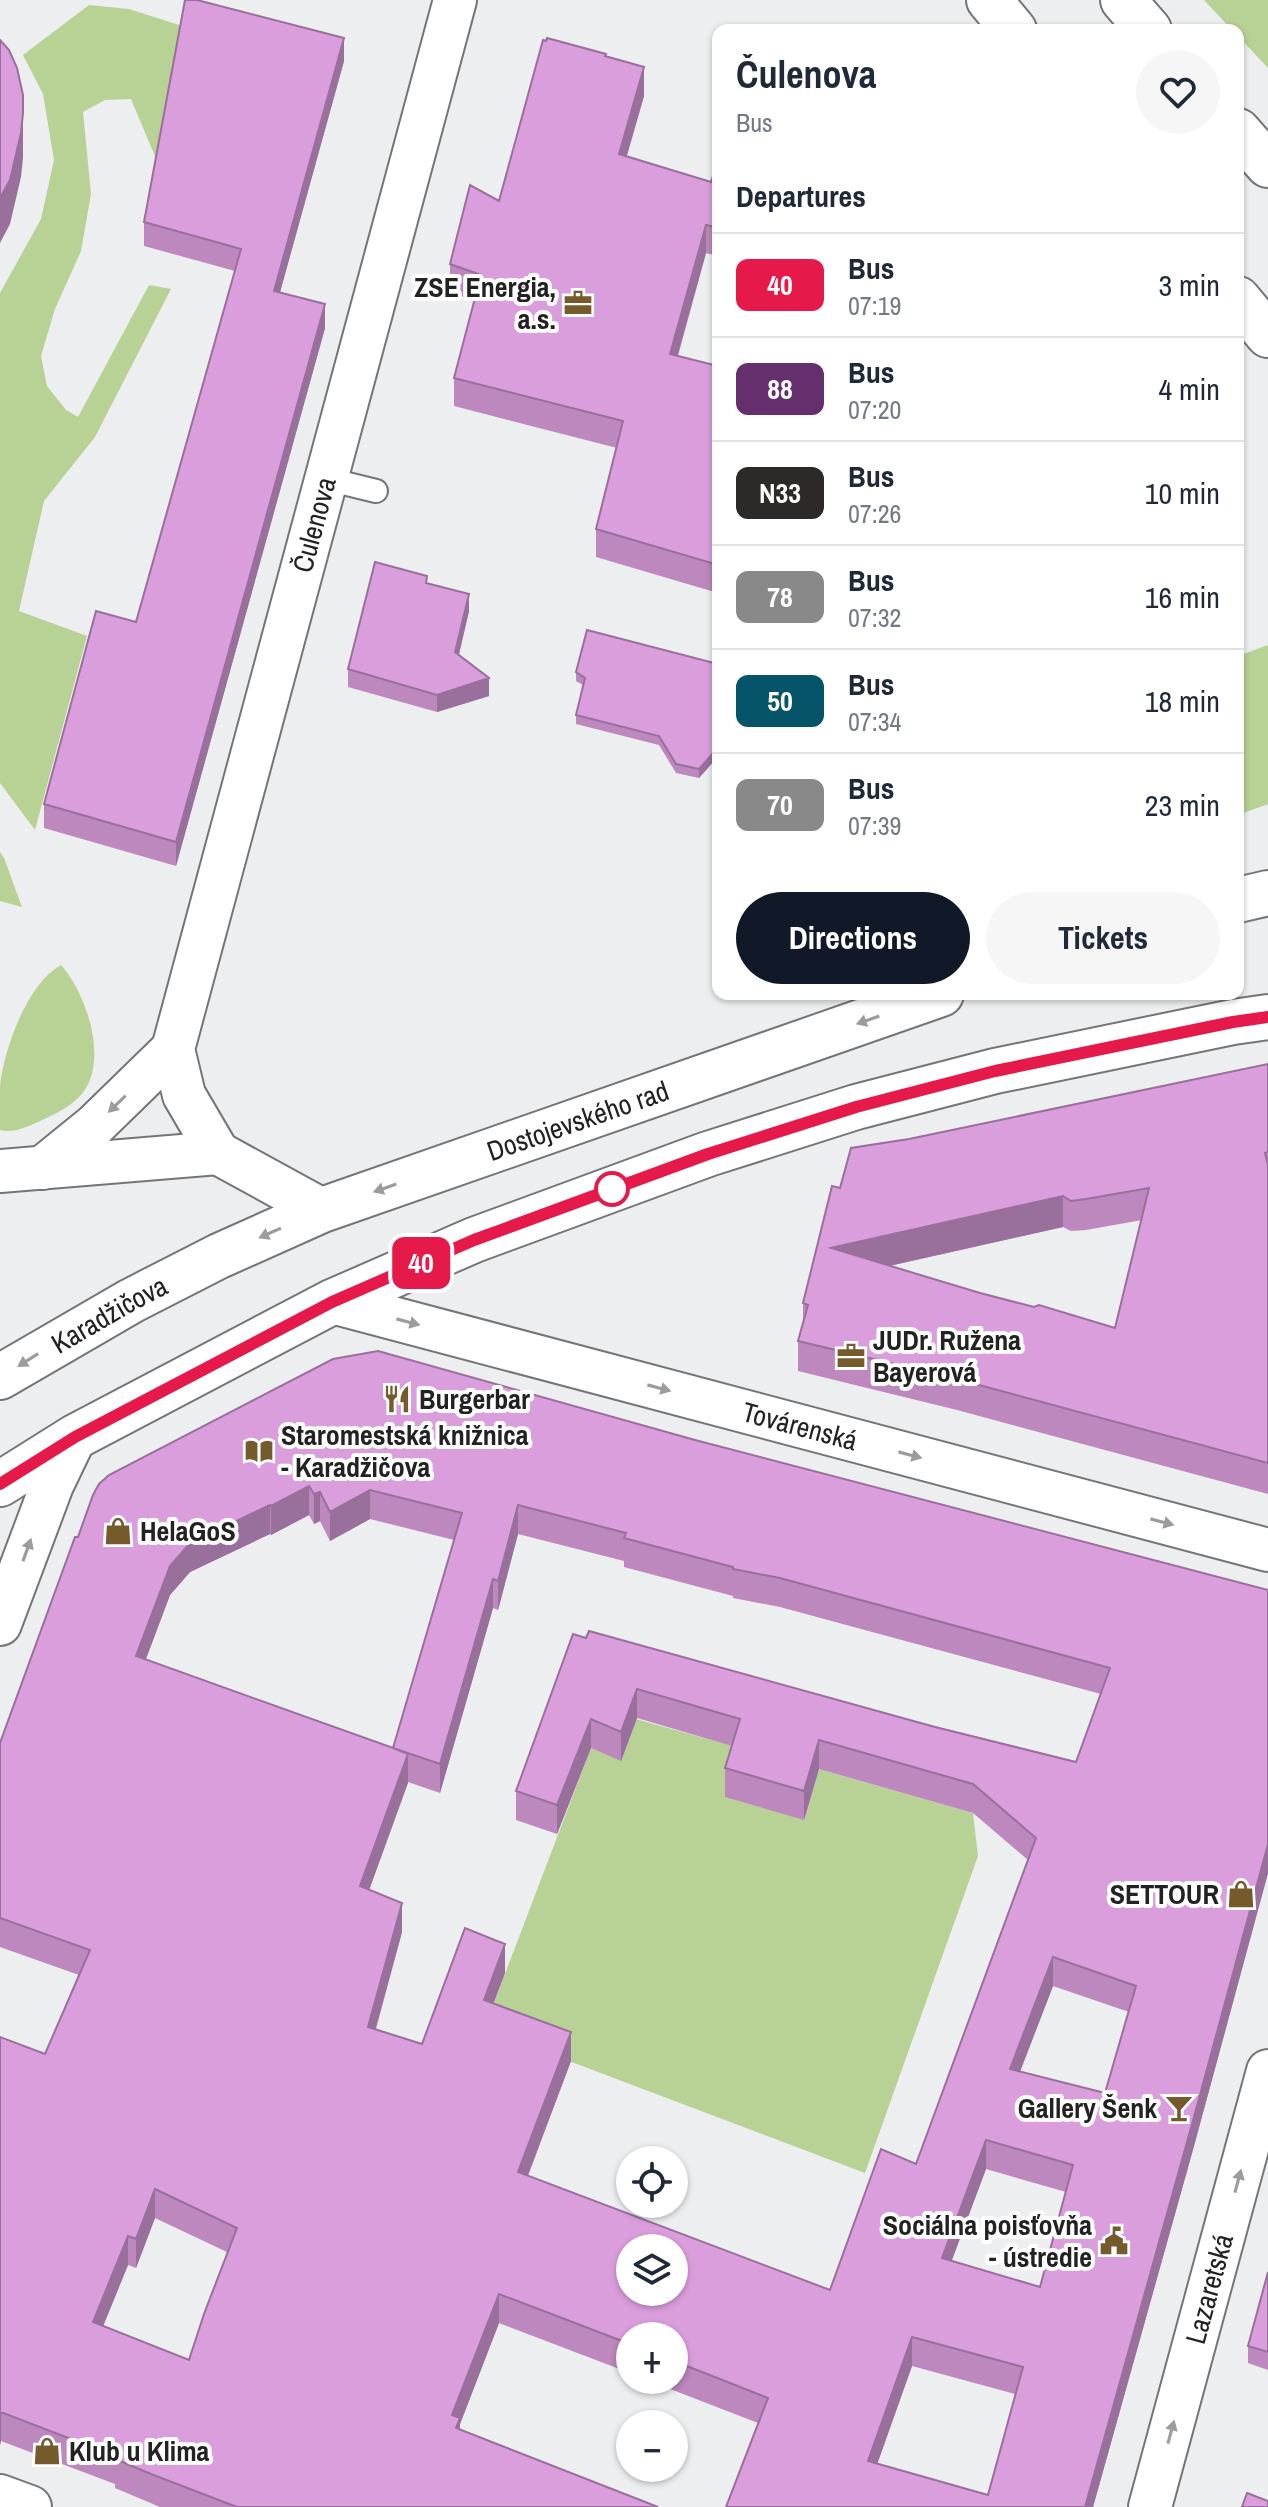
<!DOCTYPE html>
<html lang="en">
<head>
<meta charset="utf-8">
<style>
	:root { --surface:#fff; --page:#f6f6f7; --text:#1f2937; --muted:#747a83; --line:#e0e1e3; --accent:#111827 }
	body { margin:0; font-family:"Archivo Narrow",sans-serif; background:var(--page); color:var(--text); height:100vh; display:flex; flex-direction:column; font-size:30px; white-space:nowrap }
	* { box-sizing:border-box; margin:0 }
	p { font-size:26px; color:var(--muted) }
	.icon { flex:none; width:44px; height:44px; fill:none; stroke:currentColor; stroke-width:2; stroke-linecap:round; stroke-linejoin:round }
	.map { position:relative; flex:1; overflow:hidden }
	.sheet { position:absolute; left:712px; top:24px; width:532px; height:976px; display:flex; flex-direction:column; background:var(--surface); border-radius:16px; box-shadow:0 2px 6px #0004 }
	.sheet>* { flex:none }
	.badge { padding:0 16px; border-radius:12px; font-size:28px; line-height:52px }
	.fabs { position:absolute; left:616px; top:2146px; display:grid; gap:16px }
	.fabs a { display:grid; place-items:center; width:72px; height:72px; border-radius:50%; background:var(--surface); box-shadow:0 2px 6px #0004; font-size:40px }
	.map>.badge { position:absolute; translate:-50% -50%; box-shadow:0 0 0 4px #fff }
	h2 { padding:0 24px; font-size:30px; line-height:72px }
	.round { display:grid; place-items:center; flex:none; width:84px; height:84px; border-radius:42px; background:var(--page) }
	.overview { display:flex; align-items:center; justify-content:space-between; height:136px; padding:0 24px }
	h1 { font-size:38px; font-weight:700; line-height:60px }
	.cta { display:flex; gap:16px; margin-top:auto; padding:16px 24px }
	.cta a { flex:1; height:92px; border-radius:48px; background:var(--accent); color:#fff; font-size:32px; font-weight:700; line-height:92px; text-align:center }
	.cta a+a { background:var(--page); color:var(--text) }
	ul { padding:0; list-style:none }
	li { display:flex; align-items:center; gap:24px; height:104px; padding:0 24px; border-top:2px solid var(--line) }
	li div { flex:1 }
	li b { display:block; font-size:30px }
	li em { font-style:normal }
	li .badge { min-width:88px; font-weight:700; text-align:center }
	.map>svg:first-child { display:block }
</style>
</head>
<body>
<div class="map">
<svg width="1268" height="2507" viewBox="0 0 1268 2507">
	<rect width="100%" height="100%" fill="#edeeef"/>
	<!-- green -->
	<path fill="#b8d195" d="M1204 0H1268V68L1238 36V30H1232Z
		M89 5 129 9 308 66 157 161 131 99 105 100 83 112 91 194 81 251 55 309 41 356 47 386 66 410 78 417 149 285 171 289 95 437 44 501 19 611 87 636 35 830 0 783V293L41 219 54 160 43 94 23 55Z
		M1268 645V804L1238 815V656Z
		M0 852 4 858 22 907 0 901Z
		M61 965C87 994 111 1065 79 1097 68 1108 55 1114 42 1120 29 1126 14 1134 0 1130 0 1116 0 1100 0 1086 4 1049 27 984 61 965Z
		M636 1719 740 1748 804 1820 819 1769 973 1813 978 1856 865 2173 484 2029 591 1748 621 1760Z"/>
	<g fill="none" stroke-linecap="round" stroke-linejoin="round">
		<defs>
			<path id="lane" d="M327 479 376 491"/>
			<g id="street">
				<path d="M42 1168 95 1125 173 1049"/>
				<path d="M0 1171 218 1153"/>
				<path id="s1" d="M322 1210 218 1153 184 1095 173 1049 455 0"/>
				<path id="s2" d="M332 1302 1268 1550"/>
				<path d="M0 1624 52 1485 75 1437"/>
				<path d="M0 2496 30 2507"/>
				<path id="s3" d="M1150 2507 1268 2071"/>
			</g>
			<g id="secondary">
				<path d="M989 0 1014 30"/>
				<path d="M1123 0 1149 30"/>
				<path d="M1238 131 1268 165"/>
				<path d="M1238 299 1268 335"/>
				<path d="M1238 900 1268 893"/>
				<path id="s4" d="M0 1377 131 1301 219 1256 322 1210 941 994"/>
				<path d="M0 1484 75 1437 332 1302 474 1240 708 1154 856 1107 995 1071 1233 1022 1268 1017"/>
			</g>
		</defs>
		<!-- lane casing -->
		<use href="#lane" stroke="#747576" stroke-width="26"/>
		<!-- street casing -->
		<use href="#street" stroke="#747576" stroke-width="46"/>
		<!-- secondary casing -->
		<use href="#secondary" stroke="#747576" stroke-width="48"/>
		<!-- lane -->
		<use href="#lane" stroke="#fff" stroke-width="22"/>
		<!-- street -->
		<use href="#street" stroke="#fff" stroke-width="42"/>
		<!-- secondary -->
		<use href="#secondary" stroke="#fff" stroke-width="44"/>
	</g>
	<!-- wall -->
	<path fill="#bc88be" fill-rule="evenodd" d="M606 57 644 96 627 156 711 182 718 164V256L706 253 678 356 718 366V593L596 557V529L617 448 454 406V378L474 301 450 292V264L499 201Z
		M344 61 280 292 325 328 176 866 44 828V804L136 622 235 271 144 246V222Z
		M427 583 469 611 459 655 489 696 437 712 348 687V669Z
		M718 664V762L714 761 699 778 676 773 659 745 576 724V715L583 685 576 681V672Z
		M1268 1064V1494L957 1410 798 1371V1341L803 1323V1303L840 1188 909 1139ZM1142 1220 1115 1328 980 1293 889 1266 1063 1227 1071 1231 1086 1230Z
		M695 1440 1268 1590V1873L1194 2146 1093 2507H726L758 2423 647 2380H674V2336H630V2373L499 2323 460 2424V2429L658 2507H160L115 2488V2484L1 2441 0 2445V2037L45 2054 79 1975 0 1947V1743L93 1495ZM309 1515 314 1524 320 1521 330 1541 370 1519 454 1540 393 1748 146 1659 170 1595 190 1572 270 1534 271 1535ZM518 1534 624 1561V1567L733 1596V1598L780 1607 1101 1694 1076 1762 586 1638 516 1791V1820L557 1834 591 1748 621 1761 637 1718 732 1746 725 1768V1797L804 1820 819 1769 973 1813 1028 1860 916 2164 830 2290 528 2176 571 2061 493 2004 505 1973 422 2044 376 2029 402 1932 369 1890 408 1782 440 1793 493 1608 498 1610ZM1053 1986 1129 2012 1105 2093 1020 2071ZM986 2169 1066 2192 1040 2287 951 2261ZM155 2218 227 2252 189 2360 103 2326 128 2265 136 2268ZM912 2366 1015 2394 988 2495 877 2464Z
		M1268 2272V2370L1248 2363V2346Z"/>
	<!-- shaded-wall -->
	<path fill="#996f9b" d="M344 38V61L274 314V291Z
		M644 67V96L619 182V154Z
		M23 113V158L21 177 10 224 0 243V198Z
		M706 225V253L670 382V354Z
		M325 304V328L176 866V842Z
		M469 594V611L455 670V652Z
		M489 678V696L437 712V695Z
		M714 752V761L699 778V769Z
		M1063 1196V1227L831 1279V1248Z
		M309 1486V1515L271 1535V1506Z
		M370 1490V1519L330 1541V1512Z
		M320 1492V1521L314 1524V1494Z
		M270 1505V1534L190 1572 170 1595 136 1685V1656L170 1566 190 1543Z
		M518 1505V1534L498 1610V1581Z
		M493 1579V1608L440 1793V1764Z
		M637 1689V1718L621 1761V1732Z
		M591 1719V1748L557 1834V1805Z
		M819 1740V1769L804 1820V1791Z
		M408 1754V1783L360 1915V1886Z
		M1268 1844V1873L1194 2146 1093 2507H1085Z
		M402 1903V1932L368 2056V2027Z
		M505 1944V1973L484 2029V2000Z
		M1053 1957V1986L1010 2098V2069Z
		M571 2032V2061L518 2201V2172Z
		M986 2140V2169L942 2287V2258Z
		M155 2189V2218L136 2268V2239Z
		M128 2236V2265L93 2351V2322Z
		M499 2294V2323L460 2424V2447L452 2415Z
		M912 2337V2366L868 2490V2461Z
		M1 2412V2441L0 2445V2416Z"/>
	<!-- building -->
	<path fill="#db9edd" stroke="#996f9b" stroke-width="2" fill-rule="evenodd" d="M185 0H197L344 38 274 291 325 304 176 842 44 804 96 611 136 622 241 249 144 222Z
		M547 38 606 54 605 56 644 67 619 154 711 182 717 164H718V228L706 225 670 354 718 366V565L596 529 623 421 454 378 481 275 450 264 470 185 499 201 543 40 546 41Z
		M0 40 9 50 17 68 23 95V113L21 133 10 180 0 198Z
		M375 562 427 576 426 583 469 594 455 652 489 678 437 695 348 669Z
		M587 630 718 664V753L714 752 699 769 676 764 659 736 576 715 585 678 576 672Z
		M1268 1064V1152L1265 1153 1268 1165V1463L957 1379 798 1341 808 1305 803 1303 832 1186 840 1188 851 1148 909 1139ZM1149 1188 1115 1328 1039 1305 1034 1307 980 1293 831 1248 1063 1196 1071 1201 1086 1199Z
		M378 1351 695 1440 1268 1590V1844L1194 2117 1085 2507H726L768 2398 674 2361V2336H630V2344L499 2294 452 2415 460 2418 456 2428 658 2507H237L151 2474 115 2459V2456L1 2412 0 2416V2037L45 2054 90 1950 0 1918V1743L75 1537H78L93 1495 99 1484 109 1475 333 1359ZM309 1486 314 1494 320 1492 330 1512 370 1490 462 1513 393 1748 136 1656 170 1566 190 1543 270 1505 271 1506ZM518 1505 626 1533 624 1538 733 1567V1569L780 1578 1110 1668 1076 1762 935 1727 589 1631 586 1638 573 1634 516 1791 557 1805 591 1719 621 1732 637 1689 740 1719 725 1768 804 1791 819 1740 973 1784 1036 1838 916 2164 881 2149 830 2290 518 2172 571 2032 484 2000 505 1944 465 1928 422 2044 368 2027 402 1903 360 1886 408 1754 393 1748 440 1764 493 1579 498 1581ZM1053 1957 1136 1986 1105 2093 1010 2069ZM986 2140 1073 2165 1040 2287 942 2258ZM155 2189 237 2228 204 2314 189 2360 93 2322 128 2236 136 2239ZM630 2248H674V2292H630ZM912 2337 1023 2367 988 2495 868 2461Z
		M1268 2272V2352L1248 2346Z
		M1247 2493 1268 2501V2507H1242Z"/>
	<!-- one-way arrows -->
	<defs><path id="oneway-solid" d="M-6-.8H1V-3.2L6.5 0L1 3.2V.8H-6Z" transform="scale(2)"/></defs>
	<g fill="#9c9c9c">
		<use href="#oneway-solid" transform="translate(868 1020) rotate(161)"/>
		<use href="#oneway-solid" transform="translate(117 1104) rotate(136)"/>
		<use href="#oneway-solid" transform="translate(385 1188) rotate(161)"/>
		<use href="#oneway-solid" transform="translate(270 1233) rotate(156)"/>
		<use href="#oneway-solid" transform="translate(408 1322) rotate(15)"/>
		<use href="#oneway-solid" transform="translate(28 1360) rotate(148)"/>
		<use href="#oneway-solid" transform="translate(659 1388) rotate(15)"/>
		<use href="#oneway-solid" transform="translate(910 1455) rotate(15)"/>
		<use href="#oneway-solid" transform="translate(1162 1522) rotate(15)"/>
		<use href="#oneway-solid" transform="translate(27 1550) rotate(-70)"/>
		<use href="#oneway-solid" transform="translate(1238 2181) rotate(-75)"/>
		<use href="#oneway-solid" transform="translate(1171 2432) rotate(-75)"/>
	</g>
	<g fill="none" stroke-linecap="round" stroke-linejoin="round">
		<defs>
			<path id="line" d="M0 1484 75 1437 332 1302 474 1240 708 1154 856 1107 995 1071 1233 1022 1268 1017"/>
		</defs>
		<!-- line casing -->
		<use href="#line" stroke="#fff" stroke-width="18"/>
		<!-- line -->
		<use href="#line" stroke="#e51a4b" stroke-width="12"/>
	</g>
	<!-- icons -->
	<defs>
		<symbol id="office-bare" viewBox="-9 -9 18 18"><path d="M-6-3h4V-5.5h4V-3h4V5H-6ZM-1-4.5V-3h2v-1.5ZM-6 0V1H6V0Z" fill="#755a2c" stroke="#fff" stroke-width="2.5" paint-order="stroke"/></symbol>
		<symbol id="restaurant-bare" viewBox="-9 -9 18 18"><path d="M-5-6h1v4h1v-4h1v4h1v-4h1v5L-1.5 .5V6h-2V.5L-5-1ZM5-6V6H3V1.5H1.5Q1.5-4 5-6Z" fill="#755a2c" stroke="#fff" stroke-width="2.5" paint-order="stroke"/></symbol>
		<symbol id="library-bare" viewBox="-9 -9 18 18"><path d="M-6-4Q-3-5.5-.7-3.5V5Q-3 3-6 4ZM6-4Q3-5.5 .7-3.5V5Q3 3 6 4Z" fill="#755a2c" stroke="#fff" stroke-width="2.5" paint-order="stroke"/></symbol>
		<symbol id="shop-bare" viewBox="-9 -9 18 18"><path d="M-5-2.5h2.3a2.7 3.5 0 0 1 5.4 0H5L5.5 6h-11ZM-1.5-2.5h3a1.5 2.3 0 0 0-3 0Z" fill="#755a2c" stroke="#fff" stroke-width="2.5" paint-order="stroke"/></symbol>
		<symbol id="bar-bare" viewBox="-9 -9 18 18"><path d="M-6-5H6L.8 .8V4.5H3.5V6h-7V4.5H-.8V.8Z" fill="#755a2c" stroke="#fff" stroke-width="2.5" paint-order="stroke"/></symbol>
		<symbol id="civic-bare" viewBox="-9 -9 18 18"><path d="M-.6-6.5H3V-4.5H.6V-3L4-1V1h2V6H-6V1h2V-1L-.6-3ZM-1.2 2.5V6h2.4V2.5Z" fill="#755a2c" stroke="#fff" stroke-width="2.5" paint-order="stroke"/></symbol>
	</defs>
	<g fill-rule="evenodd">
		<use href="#office-bare" x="558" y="283" width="40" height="40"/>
		<use href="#office-bare" x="831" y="1336" width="40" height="40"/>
		<use href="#restaurant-bare" x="377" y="1379" width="40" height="40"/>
		<use href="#library-bare" x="239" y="1431" width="40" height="40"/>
		<use href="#shop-bare" x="98" y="1511" width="40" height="40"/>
		<use href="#shop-bare" x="1221" y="1874" width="40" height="40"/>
		<use href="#bar-bare" x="1159" y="2088" width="40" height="40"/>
		<use href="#civic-bare" x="1094" y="2221" width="40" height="40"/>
		<use href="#shop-bare" x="27" y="2431" width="40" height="40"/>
	</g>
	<!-- markers -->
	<circle fill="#fff" stroke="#e51a4b" stroke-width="4" cx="612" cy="1189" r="16"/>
	<g text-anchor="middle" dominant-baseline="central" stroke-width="8" stroke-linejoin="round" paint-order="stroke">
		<!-- poi labels -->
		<g font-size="28" font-weight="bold" fill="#222" stroke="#fff" text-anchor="start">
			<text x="556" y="287" text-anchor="end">ZSE Energia,<tspan x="556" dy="32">a.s.</tspan></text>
			<text x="873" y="1340">JUDr. Ružena<tspan x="873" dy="32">Bayerová</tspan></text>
			<text x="419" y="1399">Burgerbar</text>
			<text x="281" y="1435">Staromestská knižnica<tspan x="281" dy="32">- Karadžičova</tspan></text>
			<text x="140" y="1531">HelaGoS</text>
			<text x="1219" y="1894" text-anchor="end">SETTOUR</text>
			<text x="1157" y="2108" text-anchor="end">Gallery Šenk</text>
			<text x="1092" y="2225" text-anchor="end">Sociálna poisťovňa<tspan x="1092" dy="32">- ústredie</tspan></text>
			<text x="69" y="2451">Klub u Klima</text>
		</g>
		<!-- street labels -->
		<g font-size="28" fill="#222" stroke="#fff">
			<text stroke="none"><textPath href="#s1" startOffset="776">Čulenova</textPath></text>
			<text stroke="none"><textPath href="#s4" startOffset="634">Dostojevského rad</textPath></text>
			<text stroke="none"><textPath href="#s4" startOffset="126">Karadžičova</textPath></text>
			<text stroke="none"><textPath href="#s2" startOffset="484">Továrenská</textPath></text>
			<text stroke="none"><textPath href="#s3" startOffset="226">Lazaretská</textPath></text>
		</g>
	</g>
</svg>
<div class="fabs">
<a><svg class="icon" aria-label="locate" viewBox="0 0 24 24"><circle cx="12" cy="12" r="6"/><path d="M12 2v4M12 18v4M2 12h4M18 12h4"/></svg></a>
<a><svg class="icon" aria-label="layers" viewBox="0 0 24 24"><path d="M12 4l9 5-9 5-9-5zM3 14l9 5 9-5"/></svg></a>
<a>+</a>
<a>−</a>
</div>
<b class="badge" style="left:421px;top:1263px;background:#e51a4b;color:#fff">40</b>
<section class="sheet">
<div class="overview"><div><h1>Čulenova</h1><p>Bus</p></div><a class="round"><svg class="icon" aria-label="heart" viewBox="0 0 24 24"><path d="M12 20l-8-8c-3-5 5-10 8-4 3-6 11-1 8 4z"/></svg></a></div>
<h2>Departures</h2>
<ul>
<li><span class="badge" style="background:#e51a4b;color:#fff">40</span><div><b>Bus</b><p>07:19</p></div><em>3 min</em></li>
<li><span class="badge" style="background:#642f6c;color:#fff">88</span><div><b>Bus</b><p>07:20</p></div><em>4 min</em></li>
<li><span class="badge" style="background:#2b2a29;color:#fff">N33</span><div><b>Bus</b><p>07:26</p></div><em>10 min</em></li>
<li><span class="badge" style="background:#898989;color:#fff">78</span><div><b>Bus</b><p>07:32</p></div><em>16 min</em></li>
<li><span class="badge" style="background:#065469;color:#fff">50</span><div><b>Bus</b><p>07:34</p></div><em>18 min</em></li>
<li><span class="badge" style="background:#898989;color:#fff">70</span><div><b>Bus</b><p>07:39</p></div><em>23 min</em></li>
</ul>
<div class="cta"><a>Directions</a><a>Tickets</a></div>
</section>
</div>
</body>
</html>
